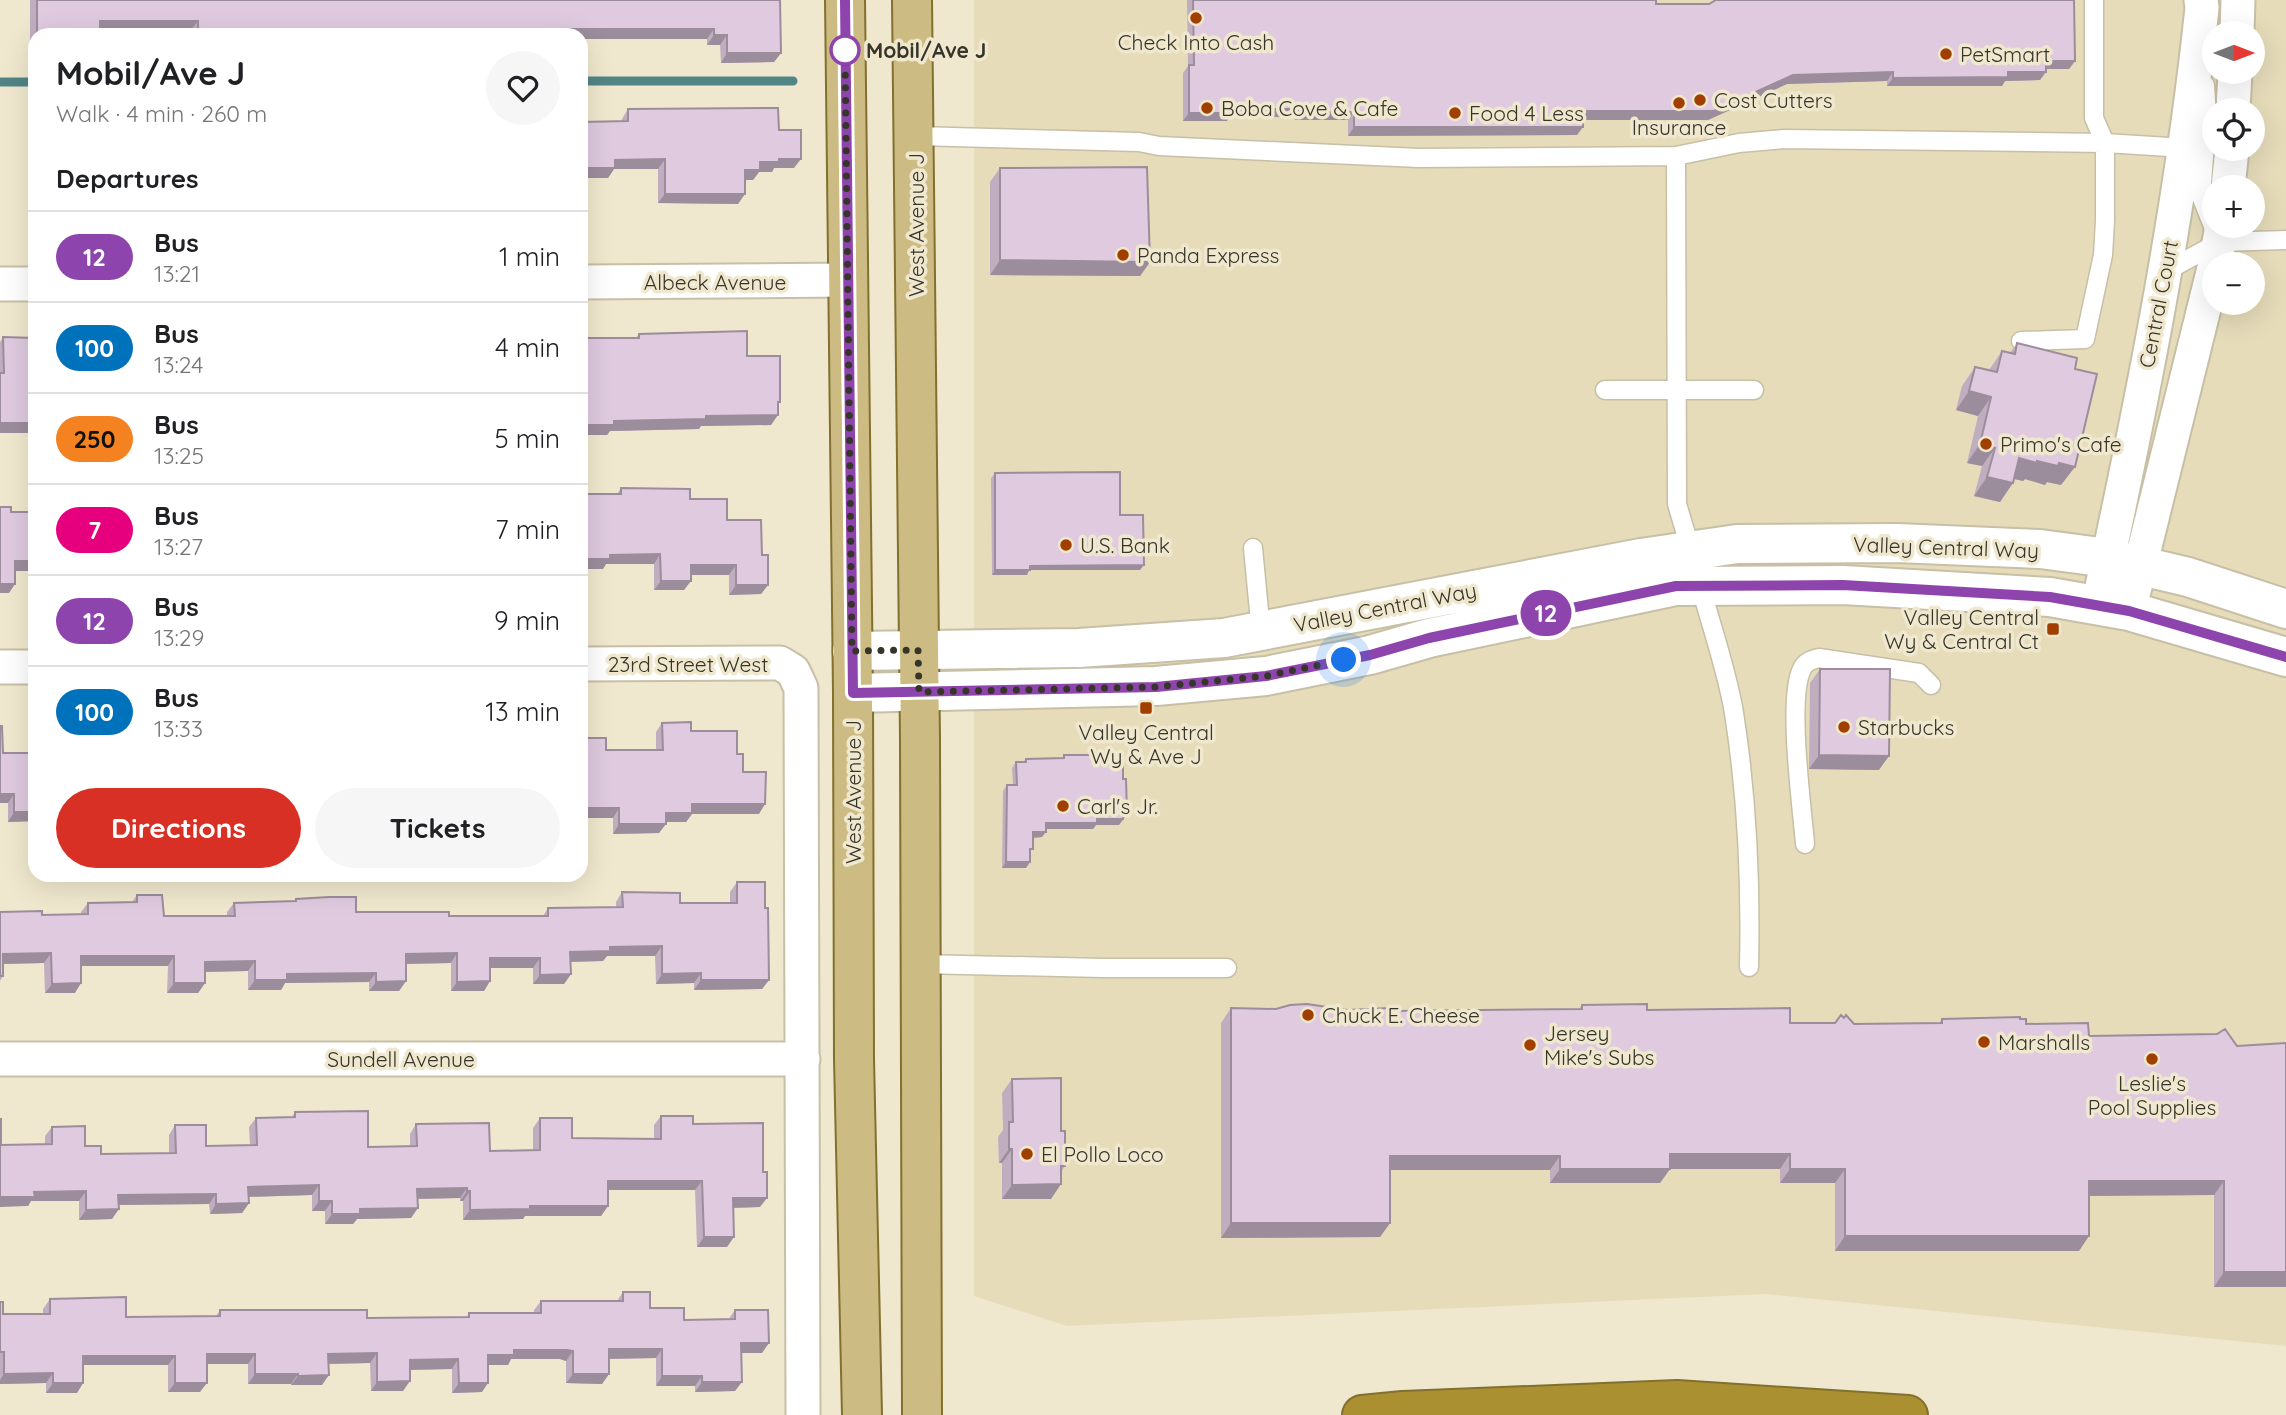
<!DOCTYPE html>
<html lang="en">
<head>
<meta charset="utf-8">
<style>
	:root { --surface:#fff; --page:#f6f6f6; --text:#202124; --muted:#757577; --line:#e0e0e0; --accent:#d93025 }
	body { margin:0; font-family:Quicksand,sans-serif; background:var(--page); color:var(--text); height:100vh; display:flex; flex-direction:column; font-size:26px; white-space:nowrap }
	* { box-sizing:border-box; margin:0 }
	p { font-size:23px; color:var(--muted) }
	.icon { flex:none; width:38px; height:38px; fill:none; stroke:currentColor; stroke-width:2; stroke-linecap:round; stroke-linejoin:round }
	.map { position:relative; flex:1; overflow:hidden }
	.details { position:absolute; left:28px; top:28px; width:560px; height:854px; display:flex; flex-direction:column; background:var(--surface); border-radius:21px; box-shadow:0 7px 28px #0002 }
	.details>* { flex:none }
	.badge { padding:0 14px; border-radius:23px; font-size:24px; line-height:46px }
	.needle { width:46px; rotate:90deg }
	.tools { position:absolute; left:2202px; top:21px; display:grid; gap:14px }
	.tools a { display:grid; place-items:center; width:63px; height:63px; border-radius:50%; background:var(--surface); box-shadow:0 7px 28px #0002; font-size:35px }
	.you { position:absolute; width:35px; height:35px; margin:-18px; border:5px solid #fff; border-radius:50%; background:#1a73e8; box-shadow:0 0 0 10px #1a73e833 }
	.map>.badge { position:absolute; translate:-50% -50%; box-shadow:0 0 0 4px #fff }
	h2 { padding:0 28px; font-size:26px; line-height:63px }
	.round { display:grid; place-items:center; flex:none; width:74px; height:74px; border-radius:37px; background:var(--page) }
	.head { display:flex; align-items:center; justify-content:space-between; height:119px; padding:0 28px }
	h1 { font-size:33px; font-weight:700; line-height:52px }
	.action { display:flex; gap:14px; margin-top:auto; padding:14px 28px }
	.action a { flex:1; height:80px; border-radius:42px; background:var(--accent); color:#fff; font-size:28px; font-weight:700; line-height:80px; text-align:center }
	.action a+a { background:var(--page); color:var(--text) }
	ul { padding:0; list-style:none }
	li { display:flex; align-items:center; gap:21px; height:91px; padding:0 28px; border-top:2px solid var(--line) }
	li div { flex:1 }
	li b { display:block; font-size:26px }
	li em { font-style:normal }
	li .badge { min-width:77px; font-weight:700; text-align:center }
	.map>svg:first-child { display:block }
</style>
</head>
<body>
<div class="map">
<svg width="2286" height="1415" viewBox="0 0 2286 1415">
	<rect width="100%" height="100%" fill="#f0e8ce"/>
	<!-- built -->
	<path fill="#e6dcba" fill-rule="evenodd" d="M974 0H2286V1346L1765 1294 1067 1326 974 1296ZM2214 33H2252V72H2214ZM2214 110H2252V149H2214ZM2214 187H2252V226H2214ZM2214 264H2252V303H2214Z"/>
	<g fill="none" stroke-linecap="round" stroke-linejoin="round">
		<!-- stream -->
		<path stroke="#528586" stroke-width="9" d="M581 81H793
			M0 82H35"/>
		<defs>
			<path id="lane" d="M2205 85 2207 117 2201 196 2217 236
				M915 136 1139 142 1159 146 1419 158 1676 156 1677 504 1692 554
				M1676 156 1739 143 1784 139 2105 143 2185 148
				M2164 272 2220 242 2286 240
				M2021 341 2085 339 2103 255 2105 221V143L2094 118V0
				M1605 390H1754
				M1253 548 1261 632
				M1700 584C1711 626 1727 670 1734 713 1747 796 1751 883 1749 967
				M1805 844C1802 807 1787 698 1802 669 1805 662 1811 660 1819 658L1919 673 1931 685
				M920 964 1103 968H1227"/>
			<path id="street" d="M2237 33 2238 0
				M2233 110 2235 72
				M2228 187 2232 149
				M2215 264 2222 226
				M581 282 848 280
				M0 284H35
				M2098 605C2141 408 2181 209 2202 8L2201 0
				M2129 611 2214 268
				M581 664 780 663 793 671 801 688 803 1415
				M0 667H35
				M0 1059H803"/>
			<path id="secondary" d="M852 651 1079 648 1224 638 1641 558 1737 544 1897 543 2040 549 2108 558 2188 577 2286 609
				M853 693 1156 686 1266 676 1370 655 1429 638 1676 586 1843 585 2050 597 2129 611 2286 657"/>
			<path id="primary" d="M845 0 853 693 854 1059 862 1415
				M912 0 920 740 922 1415"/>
			<path id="highway" d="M1362 1415 1403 1411 1677 1400 1908 1415"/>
		</defs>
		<!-- lane casing -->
		<use href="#lane" stroke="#c7bfa6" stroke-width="21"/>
		<!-- street casing -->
		<use href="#street" stroke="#c7bfa6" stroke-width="37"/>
		<!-- secondary casing -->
		<use href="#secondary" stroke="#c7bfa6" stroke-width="42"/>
		<!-- primary casing -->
		<use href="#primary" stroke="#82702e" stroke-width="42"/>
		<!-- highway casing -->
		<use href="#highway" stroke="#82702e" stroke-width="42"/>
		<!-- lane -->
		<use href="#lane" stroke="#fff" stroke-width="18"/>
		<!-- street -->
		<use href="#street" stroke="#fff" stroke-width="33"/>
		<!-- secondary -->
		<use href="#secondary" stroke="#fff" stroke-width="38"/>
		<!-- primary -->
		<use href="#primary" stroke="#ccbc83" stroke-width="38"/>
		<!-- highway -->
		<use href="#highway" stroke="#aa9030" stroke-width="38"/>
	</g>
	<!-- wall -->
	<path fill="#c0aec0" d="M30 0H780L781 53 774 62 721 63 720 45H707V39H581V35H191V30L100 31 35 35V42H30Z
		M1187 0H1656V4L2075 61 2069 69H2046L2040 80 2005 81 2002 86H1887V81L1787 84 1708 120H1583L1577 135 1348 136V120H1295V117H1229L1227 121H1183V73L1188 66Z
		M628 109 779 130 794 168H774L772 172H759L753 180H745L738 204 658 203V169H614L608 178H581V122H622V119Z
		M35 131V187H34L33 134Z
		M1000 168 1150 262 1140 276 990 275V182Z
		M639 334 747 356 778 406 771 425 701 426 699 429 610 431 607 435H581V341L583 338H636Z
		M3 337 35 433H0V342Z
		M2017 343 2075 369 2061 485 2047 482 2045 485 2025 479 2023 481 2014 479 2000 502 1974 496 1982 466 1967 463 1978 416 1956 410 1962 386 1975 367 1989 370 2002 351 2010 353Z
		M995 473 1120 515 1140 570H1029L1027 575H992L991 478Z
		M621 488 690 499 727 520 762 555 768 585 761 594 729 595V575H691L684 590H654V564H606L603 569H581V499L584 494H617Z
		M1820 669 1879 770 1809 769 1810 683Z
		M662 723 691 731 737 754 759 814H692L686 822H666L659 833 613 834V818H581L606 750H656V732Z
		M3 753 35 821 8 822V803Z
		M1064 755 1123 779 1127 814 1119 825H1096L1093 829H1046L1042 837 1033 838 1030 853V862L1026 868H1002L1003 791 1007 785H1013L1012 768 1016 762H1023L1026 759 1062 758Z
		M737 882 765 908 769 980 762 989 694 990V983L656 984 655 956H607L603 961 570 962 571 974 564 984H533V968H490V981L484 991H451V963L406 964V981L399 991H369V982L285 983 281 990H248V971L205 972V983L198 993H167L168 966H81L75 993H45L44 963 3 964V976L0 981V912L42 915 81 914V912L88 903 132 902 137 895 164 916H227V912L234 903 295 901 296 899 356 912 449 916H543L548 908 616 907V902L622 892 680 903H730V892Z
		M1582 1005 1790 1023 1854 1024 1939 1023 1942 1019H2020L2026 1024 2089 1036 2217 1034 2286 1287H2214V1195L2089 1196 2079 1251H1835V1183H1780V1169H1670L1660 1183H1550V1170H1390V1223L1380 1237 1221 1238V1023L1231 1008 1347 1010 1389 1011 1579 1009Z
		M1012 1079 1061 1131 1065 1166 1061 1172 1051 1199H1002V1163H999L998 1137 1003 1130 1002 1093Z
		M295 1112 368 1147H410V1134L416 1124 490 1151 533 1150V1128L540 1118 572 1138 654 1139V1125L661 1116 693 1124 760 1207 733 1208 727 1247H697L695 1190H608V1206L601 1216H525L523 1219 463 1220V1201H460V1198L418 1199 411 1218 357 1219 353 1224H325V1211H312V1195L249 1197V1203L242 1213 210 1214 209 1204 119 1205 112 1219 79 1220V1201H31L28 1206 1 1145 45 1144V1136L52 1127 85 1146 101 1154 169 1153V1135L175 1125 206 1146 250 1145 249 1127 256 1118 292 1117Z
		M623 1292 650 1308 684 1320H728L735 1310 762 1353H741L735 1391 695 1392V1386H656V1358L609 1359V1374L602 1384 566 1383V1361L560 1359H511L508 1365H488L482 1392 452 1393V1369L410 1370 403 1391H371L370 1363 328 1364 322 1385H291V1384H248V1364H207L200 1392H168V1365H83V1383L77 1393H46V1383L0 1384V1302L3 1314H43V1309L50 1299 126 1317 216 1316 220 1310 367 1318 467 1317 469 1313H534V1310L541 1301H617Z"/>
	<!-- shaded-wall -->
	<path fill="#9c8d9c" d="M100 21H198L191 30 93 31Z
		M267 29H714L707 39H581V35H195L198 31Z
		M37 32 100 34 99 35H35V42H30Z
		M714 35H727L720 45H707Z
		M727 53H781L774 62 721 63Z
		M2046 61H2075L2069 69H2040Z
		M1893 72 1887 81 1787 84 1708 120H1577L1583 111 1793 75Z
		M2008 72H2046L2040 80 2005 81 2002 86H1887L1893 78Z
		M1233 109H1301L1295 117H1229L1227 121H1183L1189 113Z
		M1301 112H1354L1348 120H1295Z
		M1354 127H1583L1577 135 1348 136Z
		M665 159 658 169H614L608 178H581V168L615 160Z
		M779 159H801L794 168H774L772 172H759L753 180H738L745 170 760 162Z
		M665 194H745L738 204 658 203Z
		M1000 260 1150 262 1140 276 990 275Z
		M1969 391 1991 397 1978 416 1956 410Z
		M581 411H586L581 419Z
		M778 415 771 425 701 426 699 429 610 431 607 435H581V433L586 425 614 421 706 416Z
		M0 423H35V433H0Z
		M1980 444 1995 448 1982 466 1967 463Z
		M2019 458 2059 463 2075 467 2061 485 2047 482 2045 485 2025 479 2023 481 2006 477Z
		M1987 477 2013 483 2000 502 1974 496Z
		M660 554 654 564H606L603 569H581V559L610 555Z
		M15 561H35V571H8Z
		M691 565H736L729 575H684Z
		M1144 565 1140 570H1029L1027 575H992L995 570 1030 566Z
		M661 581H691L684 590H654Z
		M0 584H15L9 593H0Z
		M736 585H768L761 594 729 595Z
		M1819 755 1889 756 1879 770 1809 769Z
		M0 794H14L8 803H0Z
		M692 804H765L759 814H692L686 822H659L666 813Z
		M581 808H619L613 818H581Z
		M14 812H35V821L8 822Z
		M1123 814H1127L1119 825H1096L1093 829H1042L1046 823 1097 819Z
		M619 824H666L659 833 613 834Z
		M1033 832H1046L1042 837 1029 838Z
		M1006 862H1030L1026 868H1002Z
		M662 946 655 956H607L603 961 563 962 570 952 610 947Z
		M51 953 44 963 0 964 3 954Z
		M457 953 451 963 399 964 406 954Z
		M81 956H174L168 966H74Z
		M490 958H540L533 968H483Z
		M255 961 248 971 198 972 205 962Z
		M376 973 369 982 285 983 281 990H248L255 980 287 974Z
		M701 973 694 983 656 984 662 974Z
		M571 974 564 984H533L540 975Z
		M701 980H769L762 989 694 990Z
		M406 981 399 991H369L376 982Z
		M490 981 484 991H451L457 982Z
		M81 983 75 993H45L52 984Z
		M174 983H205L198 993H167Z
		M1009 1149H1012L1002 1163H999Z
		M1670 1154H1790L1780 1169H1660Z
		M1390 1156H1560L1550 1170H1380Z
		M1560 1169H1670L1660 1183H1550Z
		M1790 1169H1845L1835 1183H1780Z
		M608 1181H702L695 1190H601Z
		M2089 1181H2224L2214 1195 2079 1196Z
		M1061 1184 1051 1199H1002L1012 1185Z
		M319 1185 312 1195 242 1197 248 1187Z
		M467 1188 460 1198 411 1199 417 1189Z
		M86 1191 79 1201H31L28 1206 0 1207V1197L34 1192Z
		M467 1191H470L463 1201H460Z
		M216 1194 209 1204 112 1205 118 1195Z
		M733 1198H767L760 1207 726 1208Z
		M319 1201H332L325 1211H312Z
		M249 1203 242 1213 210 1214 216 1204Z
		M530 1206H608L601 1216H525L523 1219 463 1220 470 1210Z
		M418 1208 411 1218 357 1219 353 1224H325L332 1214 360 1209Z
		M119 1209 112 1219 79 1220 86 1210Z
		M1231 1223H1390L1380 1237 1221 1238Z
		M1845 1236H2089L2079 1251H1835Z
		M704 1237H734L727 1247H697Z
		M2224 1272H2286V1287H2214Z
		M741 1343H769L762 1353H734Z
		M609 1349H662L656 1358 603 1359Z
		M514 1350H567L573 1351 566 1361 560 1359H511L508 1365H482L488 1355Z
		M377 1353 370 1363 321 1364 328 1354Z
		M207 1354H255L248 1364H200Z
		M83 1356H175L168 1365H76Z
		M458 1359 452 1369 403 1370 410 1360Z
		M53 1373 46 1383 0 1384V1380L4 1374Z
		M255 1374H298L291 1384H248Z
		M573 1374H609L602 1384 566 1383Z
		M329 1375 322 1385H291L298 1376Z
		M662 1376H702L695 1386H656Z
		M410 1381 403 1391H371L377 1382Z
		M702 1382H742L735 1391 695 1392Z
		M53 1383H83L77 1393H46Z
		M175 1383H207L200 1392H168Z
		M459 1383H488L482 1392 452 1393Z"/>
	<!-- building -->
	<path fill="#dfcadf" stroke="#9c8d9c" stroke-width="2" d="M37 0H780L781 53H727V35H714V29H267V31H198V21H100V34L37 32Z
		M1193 0H1656V4H1709L1716 0H2074L2075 61H2046V72H2008V77L1893 78V72L1793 75 1714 111H1583V127H1354V112H1301V109H1233V113H1189V65H1194Z
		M778 108 779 130H801V159H779V162H760V170H745V194H665V159L615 160V168H581V193V122L628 121V109Z
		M1147 167 1150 262 1000 260V168Z
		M747 331V356H780V402H778V415L706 416V419L614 421V425H586V411H581V348H583V338H639V334Z
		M3 337 35 338V423H0V373H4Z
		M2017 343 2077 358 2075 369 2097 374 2075 467 2059 463 2058 466 2037 461V463L2019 458 2013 483 1987 477 1995 448 1980 444 1991 397 1969 391 1975 367 1997 372 2002 351 2015 354Z
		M1120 472V515H1143L1144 565 1030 566V570H995V473Z
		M621 488 690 489V499H727V520H761L762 555H768V585H736V565H691V581H661L660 554 610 555V559H581V516H584V494H621Z
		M0 507H11V512H35V561H15V584H0Z
		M1820 669H1890L1889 756 1819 755Z
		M691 722V731H737V754H743V772H766L765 804H692V813H666V824H619V808H581V738H606V750H663L662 723Z
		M0 726H2L3 753H35V812H14V794H0Z
		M1064 755H1123V779H1126L1127 814H1123V819H1097V823H1046V832H1033V849H1030V862H1006L1007 785H1017L1016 762H1026V759L1064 758Z
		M737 882H765V908H768L769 980H701V973L662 974V946L610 947V951L570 952 571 974 540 975V958H490V981L457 982V953L406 954V981L376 982V973L287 974V980H255V961L205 962V983H174V956H81V983L52 984 51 953 3 954V976H0V912L42 911V915L88 914V903L137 902V895H162L164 916H235L234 903 296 901V899L329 897H356V912H449V916H548V908L623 907 622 892 680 893V903H737Z
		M1307 1004 1347 1010 1389 1008V1011L1582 1009V1005L1647 1004V1010L1790 1008V1023H1835L1841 1015 1844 1018 1846 1015 1854 1024 1942 1023V1019L2020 1017V1019H2026V1024L2088 1023 2089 1036 2217 1034 2225 1029 2237 1046 2286 1043V1272H2224V1181H2089V1236H1845V1169H1790V1154H1670V1169H1560V1156H1390V1223H1231V1008L1276 1009 1290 1005Z
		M1061 1078V1131H1065V1166H1061V1184L1012 1185V1149H1009V1122H1013L1012 1079Z
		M368 1111V1147L417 1146 416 1124 489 1123 490 1151 540 1150V1118H572V1138L661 1139V1116H693V1124L763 1123V1172H767V1198H733L734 1237H704L702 1181H608V1206H530V1209L470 1210V1191H467V1188L417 1189 418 1208 360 1209V1214H332V1201H319V1185L248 1187 249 1203 216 1204V1194L118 1195 119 1209 86 1210V1191L34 1192 35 1197H0V1119H1V1145L52 1144V1127L85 1126V1146H101V1154L176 1153 175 1125H206V1146L257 1145 256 1118 295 1117V1112Z
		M623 1292H650V1308H684V1320L735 1319V1310H768L769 1343H741L742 1382H702V1376H662V1349H609V1374H573V1351L567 1350H514V1355H488V1383H459L458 1359 410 1360V1381L377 1382V1353L328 1354 329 1375 298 1376V1374H255V1354H207V1383H175V1356H83V1383H53V1373L4 1374V1352H0V1302H3V1314H50V1299L126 1297V1317L220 1316V1310H367V1318L469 1317V1313H541V1301H623Z"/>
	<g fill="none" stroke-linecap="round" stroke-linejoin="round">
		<defs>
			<path id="line" d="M845 0 853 693 1156 687 1266 676 1370 655 1429 638 1676 586 1843 585 2050 597 2129 611 2286 657"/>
		</defs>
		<!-- line casing -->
		<use href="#line" stroke="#fff" stroke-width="16"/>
		<!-- line -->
		<use href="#line" stroke="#8e44ad" stroke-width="10"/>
		<!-- walk -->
		<path stroke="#37342a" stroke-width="7" stroke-dasharray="0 12.6" d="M845 50 852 651 918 650 919 692 1156 687 1266 676 1344 660"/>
	</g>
	<!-- markers -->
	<g fill="#a13f00" stroke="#f0e8ce" stroke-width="2.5">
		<circle cx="1196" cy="18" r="7"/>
		<circle cx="1946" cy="54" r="7"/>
		<circle cx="1700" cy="100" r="7"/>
		<circle cx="1679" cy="103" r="7"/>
		<circle cx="1207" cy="108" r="7"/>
		<circle cx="1455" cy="113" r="7"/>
		<circle cx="1123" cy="255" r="7"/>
		<circle cx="1986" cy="444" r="7"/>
		<circle cx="1066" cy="545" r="7"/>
		<rect x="2046" y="622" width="14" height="14" rx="3.5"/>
		<rect x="1139" y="701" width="14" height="14" rx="3.5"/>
		<circle cx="1844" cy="727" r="7"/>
		<circle cx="1063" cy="806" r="7"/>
		<circle cx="1308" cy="1015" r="7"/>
		<circle cx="1984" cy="1042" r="7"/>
		<circle cx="1530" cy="1045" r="7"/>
		<circle cx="2152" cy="1059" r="7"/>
		<circle cx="1027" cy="1154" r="7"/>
	</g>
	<circle fill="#fff" stroke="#8e44ad" stroke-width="3.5" cx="845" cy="50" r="14"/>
	<g text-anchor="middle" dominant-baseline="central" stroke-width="7" stroke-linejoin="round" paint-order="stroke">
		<!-- poi labels -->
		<g font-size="21" fill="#37342a" stroke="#f0e8ce" text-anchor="start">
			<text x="1196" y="42" text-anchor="middle">Check Into Cash</text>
			<text x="1960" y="54">PetSmart</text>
			<text x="1714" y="100">Cost Cutters</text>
			<text x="1221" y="108">Boba Cove &amp; Cafe</text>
			<text x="1469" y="113">Food 4 Less</text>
			<text x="1679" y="127" text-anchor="middle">Insurance</text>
			<text x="1137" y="255">Panda Express</text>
			<text x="2000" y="444">Primo's Cafe</text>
			<text x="1080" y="545">U.S. Bank</text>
			<text x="2039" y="617" text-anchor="end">Valley Central<tspan x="2039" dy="24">Wy &amp; Central Ct</tspan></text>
			<text x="1858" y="727">Starbucks</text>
			<text x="1146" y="732" text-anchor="middle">Valley Central<tspan x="1146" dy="24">Wy &amp; Ave J</tspan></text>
			<text x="1077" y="806">Carl's Jr.</text>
			<text x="1322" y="1015">Chuck E. Cheese</text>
			<text x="1544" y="1033">Jersey<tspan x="1544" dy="24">Mike's Subs</tspan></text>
			<text x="1998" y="1042">Marshalls</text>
			<text x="2152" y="1083" text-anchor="middle">Leslie's<tspan x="2152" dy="24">Pool Supplies</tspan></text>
			<text x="1041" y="1154">El Pollo Loco</text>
		</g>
		<!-- stop labels -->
		<g font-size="21" font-weight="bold" fill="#37342a" stroke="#f0e8ce" text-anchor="start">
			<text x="866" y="50">Mobil/Ave J</text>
		</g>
		<!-- street labels -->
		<g font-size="21" fill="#37342a" stroke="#f0e8ce">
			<text transform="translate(916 225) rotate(-90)">West Avenue J</text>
			<text x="715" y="282">Albeck Avenue</text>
			<text transform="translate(2158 304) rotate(-79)">Central Court</text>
			<text transform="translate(1946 547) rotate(2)">Valley Central Way</text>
			<text transform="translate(1385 607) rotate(-11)">Valley Central Way</text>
			<text x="688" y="664">23rd Street West</text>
			<text transform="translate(853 792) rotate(-90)">West Avenue J</text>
			<text x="401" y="1059">Sundell Avenue</text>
		</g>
	</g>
</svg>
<div class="tools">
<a><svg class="needle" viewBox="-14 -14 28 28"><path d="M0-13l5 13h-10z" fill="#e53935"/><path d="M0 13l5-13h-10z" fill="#757577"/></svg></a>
<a><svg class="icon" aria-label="locate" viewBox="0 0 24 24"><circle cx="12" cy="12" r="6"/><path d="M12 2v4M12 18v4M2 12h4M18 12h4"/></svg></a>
<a>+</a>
<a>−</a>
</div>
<div class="you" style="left:1344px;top:660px"></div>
<b class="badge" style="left:1546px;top:613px;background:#8e44ad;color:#fff">12</b>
<section class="details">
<div class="head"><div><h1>Mobil/Ave J</h1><p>Walk · 4 min · 260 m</p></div><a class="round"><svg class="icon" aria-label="heart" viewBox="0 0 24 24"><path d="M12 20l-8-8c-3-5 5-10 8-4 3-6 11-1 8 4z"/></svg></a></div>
<h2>Departures</h2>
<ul>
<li><span class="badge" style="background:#8e44ad;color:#fff">12</span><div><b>Bus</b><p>13:21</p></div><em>1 min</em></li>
<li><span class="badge" style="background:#0072bc;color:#fff">100</span><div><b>Bus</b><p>13:24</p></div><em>4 min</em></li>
<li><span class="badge" style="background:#f58220;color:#111">250</span><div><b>Bus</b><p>13:25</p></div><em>5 min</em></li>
<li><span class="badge" style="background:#e6007e;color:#fff">7</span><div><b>Bus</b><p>13:27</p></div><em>7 min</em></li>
<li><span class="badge" style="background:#8e44ad;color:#fff">12</span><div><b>Bus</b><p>13:29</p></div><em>9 min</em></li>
<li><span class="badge" style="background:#0072bc;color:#fff">100</span><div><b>Bus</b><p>13:33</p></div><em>13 min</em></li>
</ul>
<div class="action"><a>Directions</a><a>Tickets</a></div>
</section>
</div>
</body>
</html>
